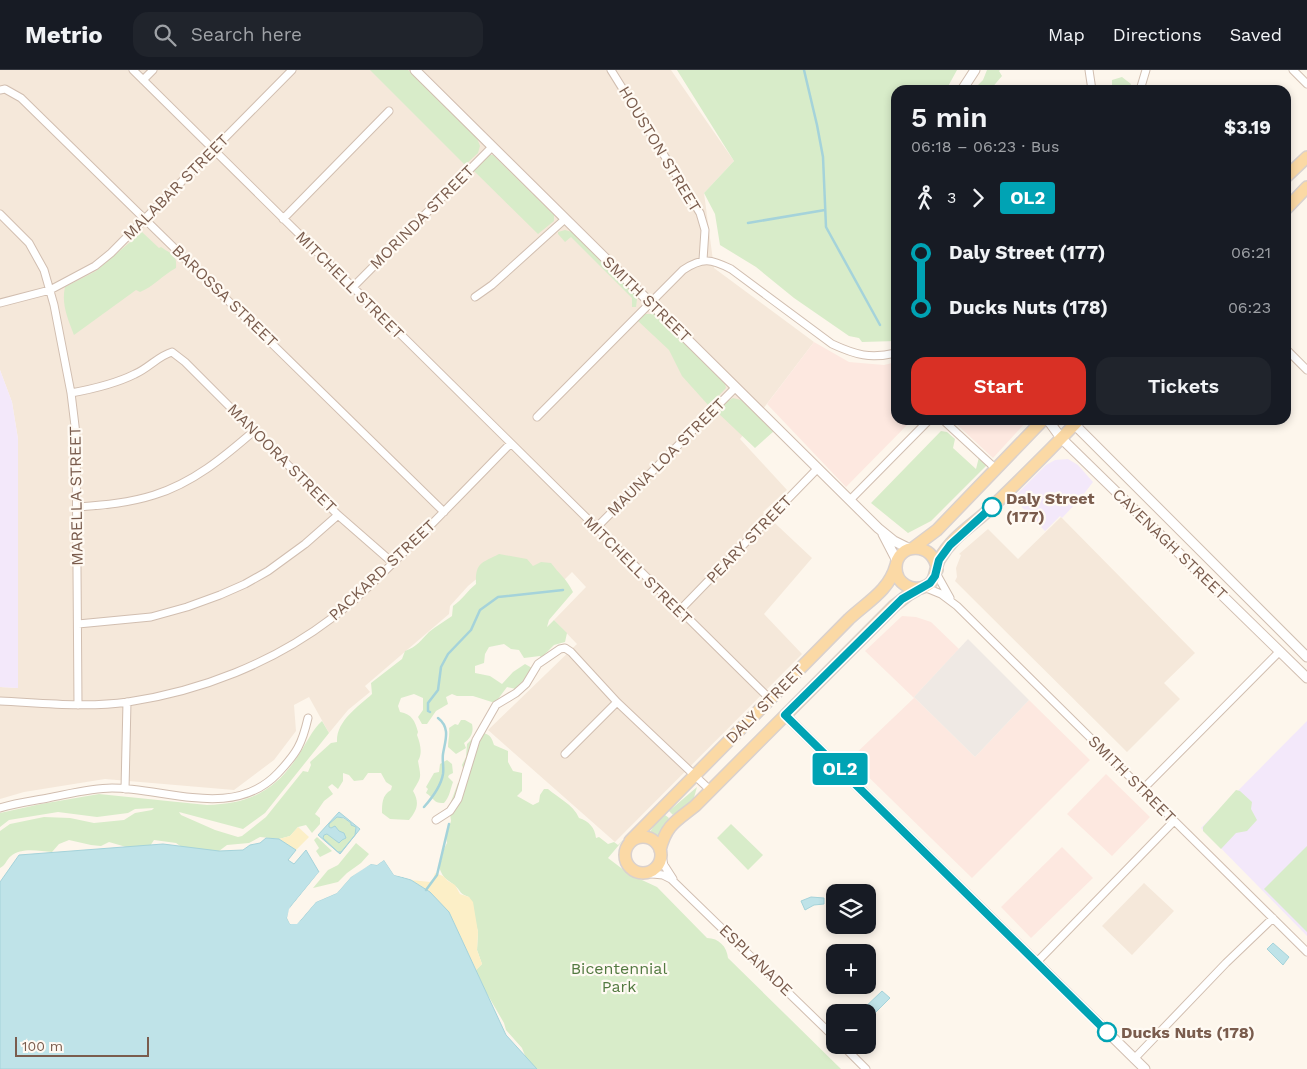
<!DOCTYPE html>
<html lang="en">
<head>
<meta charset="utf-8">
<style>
	:root { --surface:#171b24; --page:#20242c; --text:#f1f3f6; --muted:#9ea1a6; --line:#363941; --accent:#d93025 }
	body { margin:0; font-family:"Work Sans",sans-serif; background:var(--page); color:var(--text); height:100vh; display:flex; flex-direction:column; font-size:19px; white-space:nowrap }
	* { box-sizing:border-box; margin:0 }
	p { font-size:16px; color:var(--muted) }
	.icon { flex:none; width:28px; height:28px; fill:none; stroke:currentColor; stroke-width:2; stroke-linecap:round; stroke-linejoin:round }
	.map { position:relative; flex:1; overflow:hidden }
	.drawer { position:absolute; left:891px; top:15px; width:400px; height:340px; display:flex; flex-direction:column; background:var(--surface); border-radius:15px; box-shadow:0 2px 8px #0003 }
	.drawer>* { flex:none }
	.badge { padding:0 10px; border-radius:4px; font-size:18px; line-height:32px }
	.controls { position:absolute; left:826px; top:814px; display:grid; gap:10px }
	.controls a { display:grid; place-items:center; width:50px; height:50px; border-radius:10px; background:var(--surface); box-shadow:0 2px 8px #0003; font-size:25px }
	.scale { position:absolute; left:15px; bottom:12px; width:134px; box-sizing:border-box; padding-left:5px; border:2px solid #7a5c4d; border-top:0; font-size:14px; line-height:18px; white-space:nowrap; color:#7a5c4d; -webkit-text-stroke:4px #fffaf3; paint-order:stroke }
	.map>.badge { position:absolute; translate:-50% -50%; box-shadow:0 0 0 2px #fff }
	.legs { display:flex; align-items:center; gap:8px; height:55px; padding:0 20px; font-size:16px }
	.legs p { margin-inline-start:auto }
	.headline { display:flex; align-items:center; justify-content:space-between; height:85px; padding:0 20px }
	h1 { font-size:28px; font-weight:600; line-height:38px }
	.action { display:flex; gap:10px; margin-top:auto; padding:10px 20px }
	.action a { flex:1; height:58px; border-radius:15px; background:var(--accent); color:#fff; font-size:20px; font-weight:600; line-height:58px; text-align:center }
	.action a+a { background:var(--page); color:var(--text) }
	ul { padding:0 20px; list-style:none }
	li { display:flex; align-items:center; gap:18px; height:55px; font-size:19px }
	li i { display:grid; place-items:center; width:8px; height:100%; margin:0 6px; background:currentColor }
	li i::after { content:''; width:12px; height:12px; margin:-6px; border:4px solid; border-radius:50%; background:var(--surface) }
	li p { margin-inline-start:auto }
	li:first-child i { background:linear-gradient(#0000 50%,currentColor 0) }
	li:last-child i { background:linear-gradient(currentColor 50%,#0000 0) }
	header { display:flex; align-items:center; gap:30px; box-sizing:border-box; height:70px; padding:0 25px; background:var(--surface); border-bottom:1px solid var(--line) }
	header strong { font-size:24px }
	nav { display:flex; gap:28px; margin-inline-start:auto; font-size:18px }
	.search { width:350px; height:45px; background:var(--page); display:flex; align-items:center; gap:12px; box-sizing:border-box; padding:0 18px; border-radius:15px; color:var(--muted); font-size:19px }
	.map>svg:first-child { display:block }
</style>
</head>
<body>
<header>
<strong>Metrio</strong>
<div class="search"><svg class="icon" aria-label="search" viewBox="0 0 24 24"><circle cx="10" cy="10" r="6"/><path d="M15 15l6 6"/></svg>Search here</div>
<nav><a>Map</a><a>Directions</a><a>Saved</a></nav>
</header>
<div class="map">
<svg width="1307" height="999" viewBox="0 0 1307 999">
	<rect width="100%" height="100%" fill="#fdf6ec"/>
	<!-- residential -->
	<path fill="#f5e8da" d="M0 0H671L734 91 704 123 714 198 814 272 740 369 787 420 763 442 812 488 764 544 802 584 615 772 488 660 577 574 554 550 586 517 572 502 563 511 533 496 503 487 468 516 450 536 449 544 365 616 370 622 348 640 329 663 309 627 294 635 296 661 274 690 234 720 105 709 24 722 0 729V617L18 618V369L12 332 0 300Z
		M1061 447 1195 583 1164 613 1180 629 1127 682 955 511 957 507 956 498 961 485 959 484 988 459 1018 489Z
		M1144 813 1174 841 1132 885 1102 856Z"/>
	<!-- commercial -->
	<path fill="#fde8e0" d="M814 272 849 292 884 295 896 292V350H912L846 417 767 334Z
		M952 350H1026L1027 351 993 388Z
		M902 546 916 547 931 552 959 579 914 627 975 687 1029 630 1090 690 972 808 850 689 914 628 865 581Z
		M1106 704 1150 747 1112 786 1067 744Z
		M1062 777 1093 808 1031 868 1001 837Z"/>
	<!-- industrial -->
	<path fill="#efe9e4" d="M968 569 1029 630 975 687 914 627Z"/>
	<!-- education -->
	<path fill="#f3e8fa" d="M0 300 12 332 18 369V618L0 617Z
		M1068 389 1078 395 1093 412 1080 429 1062 448 1060 446 1045 461 1013 428 1046 395 1055 390Z
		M1307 651V866L1201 758Z"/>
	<!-- green -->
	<path fill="#d8ecc9" d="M370 0H408L477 68 480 76 478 83 465 95Z
		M677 0H957L946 20H896V271L862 272 859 268 849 266 794 228 756 197 720 175 715 144 704 123 734 91Z
		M987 0H1000L999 1 1002 6 990 20H973L983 10Z
		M1122 7 1131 14 1128 20H1109L1112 17V10Z
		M489 85H493L554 145V151L538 164 474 101Z
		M565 160 572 162 634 224 637 229 636 237H632V228L571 167 565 172 558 164V162Z
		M142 162 159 178 161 177C172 185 177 183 176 198 163 205 153 217 140 222L136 220 74 265C68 249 61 234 65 217L96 201Z
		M645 244H655L725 314 726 318 709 336 682 306 669 280 638 251Z
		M733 328 741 330 774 361 755 378 717 342 728 331Z
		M941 361 947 362 955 369 953 378 976 399 979 387 988 394 931 451 908 463 871 433Z
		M499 484 527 489 533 496 541 492 551 493C560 505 566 508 573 522L549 550 547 557 554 550 567 563 565 572 554 575 541 588 540 586 524 588 519 580 511 579 504 574 489 577 485 584 484 593 475 596V603L490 606 502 614 513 602 525 594 532 598 523 614 516 619 507 617 495 633 473 626H457L452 624 446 627 448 634 436 641 427 654H422L418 647 423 640V628L414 624 401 628 398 636 400 642C412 644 415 651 418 662L417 665C420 673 423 683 418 691 421 708 422 706 413 721 420 733 417 740 409 750L390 749 382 743C382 734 382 725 391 720L392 716 386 712 381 703H368L363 710 354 711 349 705 343 703V711L338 719 332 714 328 717 333 724 324 731 315 744 320 748V754L312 763 306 755 298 757 290 766 279 769 260 767 249 773 227 775 219 781 190 783 176 773 154 770 148 779H133L109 772 101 776 91 775 69 770 59 774 52 782C40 781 21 777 11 786 6 790 6 795 0 798V761L10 754 44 747 70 748 94 753 124 750 135 743 152 740 154 738 135 739 128 743 97 747 58 742 9 750 0 757V743L41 734 99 724 207 735C249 734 275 721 298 686 306 674 312 660 322 651L329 663 265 743 243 759 179 742 181 745 215 760 238 767 242 766 266 747 303 701 308 702 311 695 310 692 331 673 337 672C336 651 358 637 372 624L371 613 402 589 405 581C417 577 421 570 429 562 436 556 445 551 452 546L453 536C462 530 467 521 476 514 475 492 482 493 499 484Z
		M461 650H465L472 654C474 662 471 668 464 673L466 678 456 684 448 677C448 670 450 665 449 658L455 654 458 655Z
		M476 662C487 663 491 664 494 675L508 681V692L513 701 522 703V721L517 726 533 735 539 732 540 725 544 719H548C558 728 573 734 579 748 589 751 595 758 596 768L599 767 608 774 614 772 618 775 624 769 608 788 629 804 657 817 707 868C719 868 727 877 728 888L841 999H534L526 988 522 978 506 960 504 953 486 922 476 900 482 894 477 880 478 862 469 827C458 823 462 821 454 815 445 807 444 810 439 797 443 788 442 781 447 773L446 767 451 751 449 737 458 713 465 714 466 708 462 695 466 687 467 674 475 666Z
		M447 690 452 694 453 703 449 705 448 707 453 712C450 720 450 726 444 733 434 734 434 728 426 723L428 719 426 717 434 703 439 702 440 694Z
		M697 717 693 731 673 745 669 741Z
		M1236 720 1240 721 1252 732 1251 739 1257 750 1247 761 1236 763 1221 779 1203 761V757Z
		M665 745 669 748 659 764 657 765 650 762 657 751Z
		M337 747C345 748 350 752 356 757L355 765 341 782H338L323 768 324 765 327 764 335 769 344 763 329 757V754Z
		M731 754 763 785 748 800 717 768Z
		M317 767 332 781 320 787 316 781 319 778 314 770Z
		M356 773 369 784 361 793 347 803 338 812 313 818 328 800 338 795Z
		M1307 776V862L1264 819Z"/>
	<!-- sand -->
	<path fill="#fcefc7" d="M298 757 309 767 296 780 279 769 290 766Z
		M435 803 443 806 448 811 455 815 460 824 469 827 473 832 478 862 477 880 482 894 476 900 449 842 430 822 411 810 430 812 434 808Z"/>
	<!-- water -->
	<path fill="#bfe3e8" stroke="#a5d3da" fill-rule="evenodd" d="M339 742 360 759 340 784 318 765ZM337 747 344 748 351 753V755L356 757 355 765 341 782H338L323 768 324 765 327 764 339 773 342 770 346 768 344 763 339 761 335 756 331 758 329 757V754Z
		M266 768 279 769 296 780 288 790 294 794 306 780 319 802 291 836 287 848 290 854 301 850 316 832 337 823 351 807 363 798 371 794 377 795 384 790 394 805 411 810 430 822 449 842 506 965 537 999H0V812L19 785 163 774 219 781 243 780 250 775 260 773Z
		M811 827 824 828V834L814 835 805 840 801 831Z
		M1273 873 1289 887 1283 895 1267 879Z
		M882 921 890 928 868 950V942H860Z"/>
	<!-- pier -->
	<path fill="#fdf6ec" d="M383 788 389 790 396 803 417 810 394 805 384 790 377 795 371 794 351 807 337 823 316 832 297 854H290L287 848 289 839 319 802 321 804 291 840 289 848 291 851H296L299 848 314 830 336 820 349 806 362 796 370 791 376 792Z"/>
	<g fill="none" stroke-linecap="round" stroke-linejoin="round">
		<!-- stream -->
		<path stroke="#a5d3da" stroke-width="2.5" d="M804 0 817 55 823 87 826 157 880 255
			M748 153 825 140
			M430 642 428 641V633L438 620 441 597 448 584 471 560 480 540 498 527 563 520
			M424 737C432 728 441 716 443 704 444 697 442 690 443 684 445 671 451 658 438 648
			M426 820 437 805 449 754"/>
		<defs>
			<path id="minor" d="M133 0 770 629
				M611 0 700 143 705 160 703 190
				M1089 0 1092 20
				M1293 0 1307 14
				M143 10 153 0
				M0 20 5 19 21 28 444 442
				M1140 20 1146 0
				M0 144 29 173 44 200 54 235 71 323 76 364 78 635
				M283 149 389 41
				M353 217 492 77
				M475 227 492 215 565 149
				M0 233 50 220 95 196 111 183 292 0
				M1286 279 1307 300
				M71 323C93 319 115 314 135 304 149 298 158 286 172 282L185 292 338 445 393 493
				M537 347 683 200C703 187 711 189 731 199L832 274C856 285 870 289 896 283
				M943 350 996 399
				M850 430 929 350
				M78 437C103 435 129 433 154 425 193 413 224 387 254 361
				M596 458 736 317
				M936 503 950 528
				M924 517 941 524 957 536 1307 882
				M680 540 818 398
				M78 554 151 547 187 537 220 525 245 514 268 501 305 474 338 445
				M0 631C42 633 86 638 128 632 201 621 273 593 332 548 358 528 381 505 404 482 440 446 475 410 510 374
				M565 684 617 632
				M125 719 127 632
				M1142 720 1280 581
				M0 738C15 733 32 731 48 728 69 724 91 718 112 718 166 718 234 750 278 703 297 683 302 674 308 648
				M436 750 450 741 458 729 476 670 496 635 516 623 526 614 538 594 560 579 565 578 571 582 617 632 710 720
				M661 783 664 795 673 809
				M642 803 663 805 671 809 835 968
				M1036 893 1174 751
				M842 975 866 999
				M1134 989 1226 893 1273 848"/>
			<path id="tertiary" d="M415 0 878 458 894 471 910 479
				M962 20 975 0
				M1048 350 1061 368 1307 608
				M1070 350 1307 587
				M883 464 897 491
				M785 645 1145 999"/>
			<path id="primary" d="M1286 107 1307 87
				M1286 139 1307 117
				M913 478 937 460 1043 350
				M937 500C935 471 896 472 896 498 896 513 912 523 926 516 937 511 934 500 939 490 943 483 949 475 955 469 967 457 981 448 993 436 1022 408 1051 379 1079 350
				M625 785a18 18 0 1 1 36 0a18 18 0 1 1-36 0Z
				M630 771 849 549C867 532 889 521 896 495
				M660 780C666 755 676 751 695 736L894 536 908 525 920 518"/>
		</defs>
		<!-- minor casing -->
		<use href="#minor" stroke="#d1beb0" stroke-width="9"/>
		<!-- tertiary casing -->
		<use href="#tertiary" stroke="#d1beb0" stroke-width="11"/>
		<!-- primary casing -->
		<use href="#primary" stroke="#dad1cd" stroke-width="14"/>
		<!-- minor -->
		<use href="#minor" stroke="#fff" stroke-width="7"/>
		<!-- tertiary -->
		<use href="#tertiary" stroke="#fff" stroke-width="9"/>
		<!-- primary -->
		<use href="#primary" stroke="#fbd9a5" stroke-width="11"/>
	</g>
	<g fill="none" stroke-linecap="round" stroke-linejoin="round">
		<defs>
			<path id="line-1" d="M992 437 950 475 939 490 935 506 930 513 902 529 785 645 1107 962"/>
		</defs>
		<!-- line-1 casing -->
		<use href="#line-1" stroke="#fff" stroke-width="11"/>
		<!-- line-1 -->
		<use href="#line-1" stroke="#00a3b4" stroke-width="8"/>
	</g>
	<!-- markers -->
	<g fill="#fff" stroke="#00a3b4" stroke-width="2.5">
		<circle cx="992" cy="437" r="9"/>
		<circle cx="1107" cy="962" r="9"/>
	</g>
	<g text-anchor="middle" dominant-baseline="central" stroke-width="4.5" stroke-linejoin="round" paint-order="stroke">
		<!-- street labels -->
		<g font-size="16" fill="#7a5c4d" stroke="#fffaf3">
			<text transform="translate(660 79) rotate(59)">HOUSTON STREET</text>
			<text transform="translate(176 117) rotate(-45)">MALABAR STREET</text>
			<text transform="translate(422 147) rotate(-45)">MORINDA STREET</text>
			<text transform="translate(350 215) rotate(45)">MITCHELL STREET</text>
			<text transform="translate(225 226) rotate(44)">BAROSSA STREET</text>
			<text transform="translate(647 229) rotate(44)">SMITH STREET</text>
			<text transform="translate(666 387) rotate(-45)">MAUNA LOA STREET</text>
			<text transform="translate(282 388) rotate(45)">MANOORA STREET</text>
			<text transform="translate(76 426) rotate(-91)">MARELLA STREET</text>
			<text transform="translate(749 469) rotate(-46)">PEARY STREET</text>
			<text transform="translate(1170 474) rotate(44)">CAVENAGH STREET</text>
			<text transform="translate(382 500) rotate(-43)">PACKARD STREET</text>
			<text transform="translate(638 500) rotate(45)">MITCHELL STREET</text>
			<text transform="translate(765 634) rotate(-45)">DALY STREET</text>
			<text transform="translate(1132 709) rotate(45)">SMITH STREET</text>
			<text transform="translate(756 890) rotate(44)">ESPLANADE</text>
		</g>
		<!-- stop labels -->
		<g font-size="16" font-weight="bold" fill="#7a5c4d" stroke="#fffaf3" text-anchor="start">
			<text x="1006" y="428">Daly Street<tspan x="1006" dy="18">(177)</tspan></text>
			<text x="1121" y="962">Ducks Nuts (178)</text>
		</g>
		<!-- park labels -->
		<g font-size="16" fill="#537a41" stroke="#fffaf3">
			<text x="619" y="898">Bicentennial<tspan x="619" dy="18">Park</tspan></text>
		</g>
	</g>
</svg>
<div class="controls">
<a><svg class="icon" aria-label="layers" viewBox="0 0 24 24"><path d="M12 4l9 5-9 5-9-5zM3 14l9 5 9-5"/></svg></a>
<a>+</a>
<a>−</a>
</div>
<div class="scale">100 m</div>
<b class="badge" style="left:840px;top:699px;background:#00a3b4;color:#fff">OL2</b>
<section class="drawer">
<div class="headline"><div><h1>5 min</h1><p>06:18 – 06:23 · Bus</p></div><b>$3.19</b></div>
<div class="legs"><svg class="icon" aria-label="walk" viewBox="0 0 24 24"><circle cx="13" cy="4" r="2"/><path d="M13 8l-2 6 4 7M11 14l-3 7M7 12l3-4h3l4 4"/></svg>3<svg class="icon" aria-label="forward" viewBox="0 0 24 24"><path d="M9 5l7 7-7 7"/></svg><b class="badge" style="background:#00a3b4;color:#fff">OL2</b></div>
<ul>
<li><i style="color:#00a3b4"></i><b>Daly Street (177)</b><p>06:21</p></li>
<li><i style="color:#00a3b4"></i><b>Ducks Nuts (178)</b><p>06:23</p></li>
</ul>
<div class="action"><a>Start</a><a>Tickets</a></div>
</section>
</div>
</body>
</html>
